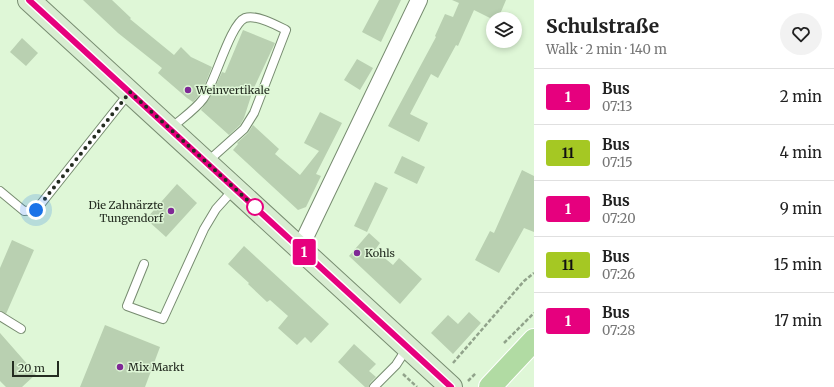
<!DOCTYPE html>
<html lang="en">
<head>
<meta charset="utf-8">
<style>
	:root { --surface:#fff; --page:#f2f2f2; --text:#222; --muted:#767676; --line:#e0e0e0 }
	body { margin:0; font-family:Merriweather,serif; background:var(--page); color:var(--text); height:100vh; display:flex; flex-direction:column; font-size:15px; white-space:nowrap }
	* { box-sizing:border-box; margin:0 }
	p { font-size:13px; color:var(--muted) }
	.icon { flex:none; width:22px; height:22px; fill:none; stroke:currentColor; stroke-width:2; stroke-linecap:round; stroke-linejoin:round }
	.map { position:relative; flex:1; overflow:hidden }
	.sheet { display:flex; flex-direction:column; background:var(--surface); width:300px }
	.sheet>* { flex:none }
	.badge { padding:0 8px; border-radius:3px; font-size:14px; line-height:26px }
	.controls { position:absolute; left:486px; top:12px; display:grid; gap:8px }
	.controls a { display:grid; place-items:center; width:36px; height:36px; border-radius:50%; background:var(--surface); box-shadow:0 2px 6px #0003; font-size:20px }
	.scale { position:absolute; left:12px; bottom:10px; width:47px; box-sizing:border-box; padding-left:4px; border:2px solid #242c21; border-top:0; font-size:11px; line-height:14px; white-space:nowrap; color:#242c21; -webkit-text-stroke:3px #dff7d7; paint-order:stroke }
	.you { position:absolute; width:20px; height:20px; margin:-10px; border:3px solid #fff; border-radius:50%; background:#1a73e8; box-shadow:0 0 0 6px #1a73e833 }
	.map>.badge { position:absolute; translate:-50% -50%; box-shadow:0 0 0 2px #fff }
	.round { display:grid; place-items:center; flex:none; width:42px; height:42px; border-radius:21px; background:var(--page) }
	.overview { display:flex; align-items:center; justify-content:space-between; height:68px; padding:0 12px }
	h1 { font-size:19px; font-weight:800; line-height:30px }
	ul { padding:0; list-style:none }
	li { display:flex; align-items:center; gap:12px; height:56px; padding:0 12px; border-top:1px solid var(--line) }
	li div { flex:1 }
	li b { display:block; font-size:15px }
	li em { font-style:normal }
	li .badge { min-width:44px; font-weight:700; text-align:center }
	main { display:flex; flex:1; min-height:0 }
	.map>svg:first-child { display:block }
</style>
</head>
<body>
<main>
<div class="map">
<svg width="534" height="387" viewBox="0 0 534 387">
	<rect width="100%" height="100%" fill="#dff7d7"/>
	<!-- building -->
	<path fill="#b9d0b1" d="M83 0H112L131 18 130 19 174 55 181 47 191 57 212 67 203 89 196 99 193 102 187 98 158 73 162 68 118 33Z
		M379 0H401L381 42 362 32Z
		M452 0H506L498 19H492L474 10 458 46 456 45 438 78 431 74 410 114 428 123 419 142 388 126 436 37 435 36 445 14 453 17 459 3Z
		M243 30 275 43 253 90 244 118 240 125 229 135 201 110 212 94 222 72 225 73Z
		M22 38 38 53 26 66 10 52Z
		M357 59 373 68 360 90 344 80Z
		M320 112 342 123 316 174 321 176 306 207 298 210 233 150 238 144 237 143 248 133 253 125 279 149 275 154 300 175 319 151 304 143Z
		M402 156 425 167 417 184 394 173Z
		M522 170 534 176V232L524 228 499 273 475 260 490 231 494 233Z
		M375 182 388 188 367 232 354 226Z
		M177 184 197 203 166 237 146 219Z
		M369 233 380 243 375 250 393 265 399 258 422 279 400 304 349 256Z
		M12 240 34 250 6 314 0 311V268Z
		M244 246 329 324 311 343 305 337 297 345 278 328 288 316 270 300 267 302 248 284 249 283 228 264Z
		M469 312 481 323 453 354 431 333 448 315 458 324Z
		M105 325 160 347 145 387H80Z
		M0 333 36 374 22 387H6L0 381Z
		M354 344 376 364 369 371 376 377 370 383 369 387H365L338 362Z"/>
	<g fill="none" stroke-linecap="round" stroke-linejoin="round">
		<defs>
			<path id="lane" d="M171 128C181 119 195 110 203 99 215 83 230 24 245 18 256 14 276 25 286 30L254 113 244 129 207 162
				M0 191 24 211 36 210 129 93
				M144 264 127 306 163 319 204 229 216 209 234 189
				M0 316 21 329
				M374 387 396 365 407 348"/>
			<path id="street" d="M300 248 419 0"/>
			<path id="secondary" d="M29 0 451 387"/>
			<path id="primary" d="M490 387 534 340"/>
		</defs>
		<!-- lane casing -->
		<use href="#lane" stroke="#778c70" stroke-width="10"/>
		<!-- street casing -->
		<use href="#street" stroke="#778c70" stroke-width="18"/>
		<!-- secondary casing -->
		<use href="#secondary" stroke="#778c70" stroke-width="24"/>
		<!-- primary casing -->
		<use href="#primary" stroke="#fff" stroke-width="24"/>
		<!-- path -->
		<path stroke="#91a38b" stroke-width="2.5" stroke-dasharray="4 2" stroke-linecap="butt" d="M504 343 534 313
			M453 363 524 281 534 273
			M403 374 417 387
			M468 381 476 373"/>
		<!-- lane -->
		<use href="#lane" stroke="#fff" stroke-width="8"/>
		<!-- street -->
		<use href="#street" stroke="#fff" stroke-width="16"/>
		<!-- secondary -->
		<use href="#secondary" stroke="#d8edd1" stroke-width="22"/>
		<!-- primary -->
		<use href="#primary" stroke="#b1dba3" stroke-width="22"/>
	</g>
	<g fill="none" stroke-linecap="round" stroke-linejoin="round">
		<defs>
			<path id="line" d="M29 0 451 387"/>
		</defs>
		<!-- line casing -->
		<use href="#line" stroke="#fff" stroke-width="9"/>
		<!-- line -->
		<use href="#line" stroke="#e6007e" stroke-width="6"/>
		<!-- walk -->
		<path stroke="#242c21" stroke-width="4" stroke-dasharray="0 7.2" d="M36 210 130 92 256 208 255 207"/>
	</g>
	<!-- markers -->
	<g fill="#7f2896" stroke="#dff7d7" stroke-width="1.5">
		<circle cx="188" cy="90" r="4"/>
		<circle cx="171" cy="211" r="4"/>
		<circle cx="357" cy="253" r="4"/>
		<circle cx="120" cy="367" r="4"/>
	</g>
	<circle fill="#fff" stroke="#e6007e" stroke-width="2" cx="255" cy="207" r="8"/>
	<g text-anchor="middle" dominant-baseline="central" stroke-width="3" stroke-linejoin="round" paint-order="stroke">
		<!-- poi labels -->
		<g font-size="11" fill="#242c21" stroke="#dff7d7" text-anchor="start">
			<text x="196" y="90">Weinvertikale</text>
			<text x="163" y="205" text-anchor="end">Die Zahnärzte<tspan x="163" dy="13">Tungendorf</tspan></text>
			<text x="365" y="253">Kohls</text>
			<text x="128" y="367">Mix Markt</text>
		</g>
	</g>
</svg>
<div class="controls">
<a><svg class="icon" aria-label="layers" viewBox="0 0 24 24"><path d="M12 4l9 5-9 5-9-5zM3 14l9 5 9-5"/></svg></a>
</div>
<div class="scale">20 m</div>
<div class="you" style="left:36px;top:210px"></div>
<b class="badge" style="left:304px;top:252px;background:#e6007e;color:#fff">1</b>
</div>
<section class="sheet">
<div class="overview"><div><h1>Schulstraße</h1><p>Walk · 2 min · 140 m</p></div><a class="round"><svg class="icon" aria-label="heart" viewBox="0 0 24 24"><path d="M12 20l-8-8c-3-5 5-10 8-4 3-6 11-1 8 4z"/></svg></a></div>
<ul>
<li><span class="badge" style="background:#e6007e;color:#fff">1</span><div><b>Bus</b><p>07:13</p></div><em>2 min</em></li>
<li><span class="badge" style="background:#a5c823;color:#111">11</span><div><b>Bus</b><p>07:15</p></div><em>4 min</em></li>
<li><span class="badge" style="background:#e6007e;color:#fff">1</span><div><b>Bus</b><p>07:20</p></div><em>9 min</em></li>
<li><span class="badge" style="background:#a5c823;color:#111">11</span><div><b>Bus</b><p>07:26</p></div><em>15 min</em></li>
<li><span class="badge" style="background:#e6007e;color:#fff">1</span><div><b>Bus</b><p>07:28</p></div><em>17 min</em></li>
</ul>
</section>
</main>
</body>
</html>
